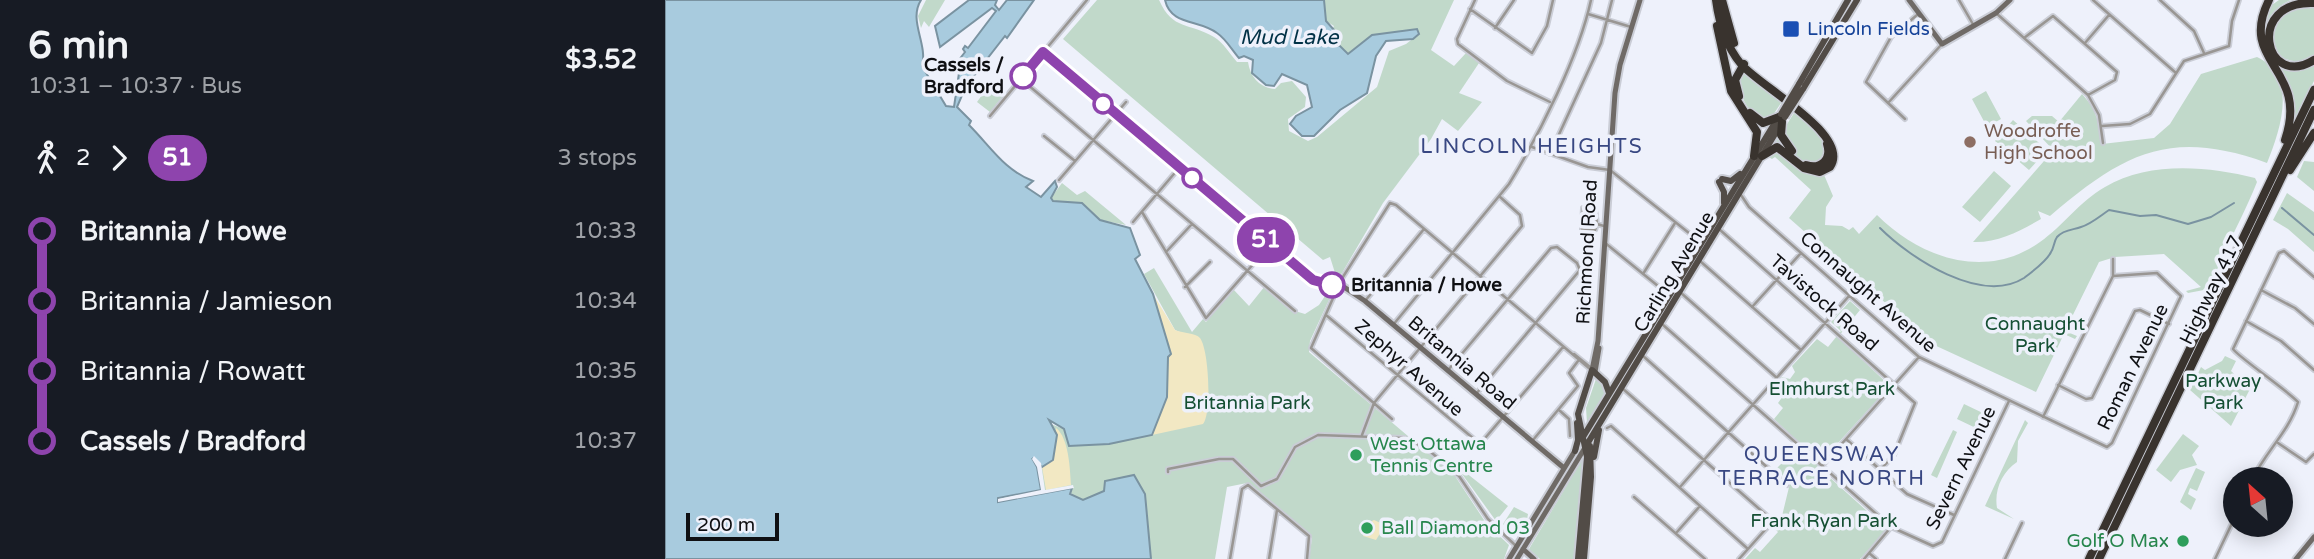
<!DOCTYPE html>
<html lang="en">
<head>
<meta charset="utf-8">
<style>
	:root { --surface:#171b24; --page:#20242c; --text:#f1f3f6; --muted:#9ea1a6 }
	body { margin:0; font-family:"Varela Round",sans-serif; background:var(--page); color:var(--text); height:100vh; display:flex; flex-direction:column; font-size:26px; white-space:nowrap }
	* { box-sizing:border-box; margin:0 }
	p { font-size:23px; color:var(--muted) }
	.icon { flex:none; width:38px; height:38px; fill:none; stroke:currentColor; stroke-width:2; stroke-linecap:round; stroke-linejoin:round }
	.map { position:relative; flex:1; overflow:hidden }
	.side { display:flex; flex-direction:column; background:var(--surface); width:665px }
	.side>* { flex:none }
	.badge { padding:0 14px; border-radius:23px; font-size:24px; line-height:46px }
	.needle { width:46px; rotate:333deg }
	.tools { position:absolute; left:1558px; top:467px; display:grid; gap:14px }
	.tools a { display:grid; place-items:center; width:70px; height:70px; border-radius:50%; background:var(--surface); box-shadow:0 4px 18px #0003; font-size:35px }
	.scale { position:absolute; left:21px; bottom:18px; width:93px; box-sizing:border-box; padding-left:7px; border:4px solid #0f1013; border-top:0; font-size:19px; line-height:24px; white-space:nowrap; color:#0f1013; -webkit-text-stroke:5px #eef1fb; paint-order:stroke }
	.map>.badge { position:absolute; translate:-50% -50%; box-shadow:0 0 0 4px #fff }
	.legs { display:flex; align-items:center; gap:10px; height:77px; padding:0 28px; font-size:23px }
	.legs p { margin-inline-start:auto }
	.overview { display:flex; align-items:center; justify-content:space-between; height:119px; padding:0 28px }
	h1 { font-size:38px; font-weight:700; line-height:52px }
	ul { padding:0 28px; list-style:none }
	li { display:flex; align-items:center; gap:24px; height:70px; font-size:26px }
	li i { display:grid; place-items:center; width:10px; height:100%; margin:0 9px; background:currentColor }
	li i::after { content:''; width:18px; height:18px; margin:-9px; border:5px solid; border-radius:50%; background:var(--surface) }
	li p { margin-inline-start:auto }
	li:first-child i { background:linear-gradient(#0000 50%,currentColor 0) }
	li:last-child i { background:linear-gradient(currentColor 50%,#0000 0) }
	main { display:flex; flex:1; min-height:0 }
	.map>svg:first-child { display:block }
</style>
</head>
<body>
<main>
<section class="side">
<div class="overview"><div><h1>6 min</h1><p>10:31 – 10:37 · Bus</p></div><b>$3.52</b></div>
<div class="legs"><svg class="icon" aria-label="walk" viewBox="0 0 24 24"><circle cx="13" cy="4" r="2"/><path d="M13 8l-2 6 4 7M11 14l-3 7M7 12l3-4h3l4 4"/></svg>2<svg class="icon" aria-label="forward" viewBox="0 0 24 24"><path d="M9 5l7 7-7 7"/></svg><b class="badge" style="background:#8e44ad;color:#fff">51</b><p>3 stops</p></div>
<ul>
<li><i style="color:#8e44ad"></i><b>Britannia / Howe</b><p>10:33</p></li>
<li><i style="color:#8e44ad"></i><span>Britannia / Jamieson</span><p>10:34</p></li>
<li><i style="color:#8e44ad"></i><span>Britannia / Rowatt</span><p>10:35</p></li>
<li><i style="color:#8e44ad"></i><b>Cassels / Bradford</b><p>10:37</p></li>
</ul>
</section>
<div class="map">
<svg width="1649" height="559" viewBox="0 0 1649 559">
	<rect width="100%" height="100%" fill="#eef1fb"/>
	<!-- green -->
	<path fill="#c1d9ca" d="M261 0H280L264 27 259 21 256 28 253 16Z
		M432 0H494C508 31 524 22 549 37 558 42 565 54 572 62H583C585 77 595 88 610 89L616 83 627 81 641 97 640 107 623 119 624 131 643 141 652 137 712 87 724 51 741 44 754 34 752 29 683 54 675 46 661 41 669 26 661 21 659 0H789L766 50 789 66 801 53 814 63 794 93 817 102 793 131 777 119 766 139 718 203 677 273 668 281 658 280 671 276 665 257 658 260 398 39Z
		M1614 0H1626C1601 10 1593 38 1612 59 1617 63 1626 66 1632 69L1649 64V81L1628 123V93L1605 55 1597 33 1604 7Z
		M1649 7V58L1643 62C1603 63 1603 41 1615 11Z
		M1592 57C1634 76 1615 131 1602 163 1505 128 1459 153 1385 216L1373 211 1376 219C1355 231 1333 243 1308 242L1379 161 1390 152 1361 121 1367 116H1387L1394 122 1417 94C1432 110 1434 123 1437 144L1489 138 1505 124 1536 74Z
		M1078 70 1108 93 1116 103 1106 118 1099 120C1081 112 1076 97 1073 79Z
		M327 81 341 92 325 112 312 102Z
		M1321 91 1336 119 1322 127 1307 99Z
		M1129 113 1140 119 1167 148 1157 170 1168 196 1161 207 1160 225 1177 226 1184 230 1188 227 1194 234 1212 215C1255 258 1321 281 1375 242 1398 226 1415 201 1440 187 1484 161 1542 166 1590 178L1592 182C1577 220 1556 254 1543 294L1539 290 1523 293 1521 291 1536 287 1499 254 1450 257 1434 262 1400 331 1412 336 1410 339 1399 334 1371 392 1267 344 1124 218 1146 190 1110 157 1107 159 1102 156Z
		M1348 120 1382 150 1364 170 1330 141Z
		M1639 161 1649 162V191L1632 177Z
		M1329 171 1346 186 1315 222 1297 207Z
		M397 183 412 195 420 191 461 225 435 220 417 203 388 201 386 198Z
		M1622 193 1649 212V252L1623 229 1608 220Z
		M489 268 527 332 538 319 541 322 568 289 584 306 600 286 630 311 640 314 654 305 666 287 669 289 645 341 644 352 790 476 821 523 844 545 839 559H644L647 538 582 483 562 487 550 559H486L482 512 439 491 418 500 409 498 405 491 332 500 372 467 383 423 399 429 404 446 444 444 488 435 522 335 510 330 479 274Z
		M1185 301 1195 310 1173 337 1225 386 1152 466 1222 529 1195 559H1080L1090 548 1095 552 1113 532 1109 528 1117 516 1125 483 1111 469 1121 459 1126 462 1140 448 1109 419 1118 408 1113 403 1121 392 1111 383 1117 377 1125 379 1130 372 1127 366 1152 339 1163 347 1176 331 1166 322Z
		M1560 356 1571 361 1566 371 1585 389 1566 426 1525 390 1536 367 1540 370 1557 361Z
		M931 379 943 389 922 423 921 408Z
		M1299 404 1322 415 1315 430 1292 419Z
		M1360 420 1363 423 1353 441 1352 462C1337 472 1329 490 1332 508L1349 519 1320 506Z
		M1288 430 1292 432 1272 478 1266 475Z
		M1518 434 1534 446 1527 455 1532 465 1515 470 1506 482 1491 470Z
		M918 458 911 559H875L864 549Z
		M1531 468 1540 472 1532 491 1525 488 1523 494 1531 499 1526 510 1515 502Z
		M800 472 843 506 831 521 797 474Z
		M849 507 863 514 861 525 849 537 838 524Z"/>
	<!-- sand -->
	<path fill="#f2e8c3" d="M488 294 510 330C516 333 531 333 535 338 544 350 547 413 538 424L487 435 502 397 503 357 506 354Z
		M391 428C404 438 405 469 406 485L381 490 377 467 388 460Z
		M709 520 720 525 711 540 698 536 701 524Z"/>
	<!-- water -->
	<path fill="#a8cbde" stroke="#7a93a1" stroke-width="2" d="M0 0H256C243 21 263 43 257 66L281 106 289 107 294 73 290 65 300 52 298 49 300 46 303 48 331 11 327 8 275 47 270 26 304 0H332L330 5 334 10 342 0H369L342 38 340 36 301 86 292 107 306 121 304 125C326 147 339 170 368 181L361 187 376 197 390 181 392 187 386 198 388 201 417 203 435 220 465 228 475 255 470 259 488 294 506 354 503 357 502 397 487 435 444 444 404 446 399 429 384 420 392 435 388 460 377 467 367 458 372 467 376 490 333 498V502L407 488 405 494 418 500 439 491 440 481 469 475 480 494 486 559H0Z
		M500 0H659L661 21 670 31 661 41 675 46 683 54 707 35 752 29 754 34 748 39 721 41 711 56 702 93 675 110 649 136H637L625 124 631 116 647 107 642 85 617 74 609 86 601 85 587 73 588 60 579 56 574 58C567 50 561 39 552 33 534 19 506 26 500 0Z"/>
	<!-- pier -->
	<path fill="#eef1fb" d="M369 456 376 463 380 490 408 485 409 488 333 502V499L376 490 372 467 367 459Z"/>
	<g fill="none" stroke-linecap="round" stroke-linejoin="round">
		<!-- stream -->
		<path stroke="#7a93a1" stroke-width="2" d="M1617 208 1649 235
			M1215 228C1245 258 1316 305 1359 278 1367 272 1382 261 1386 252 1389 248 1389 241 1392 237 1399 229 1409 230 1416 227 1426 224 1435 216 1444 210L1475 216 1491 215 1523 224 1546 217 1569 203"/>
		<defs>
			<path id="street" d="M810 0 792 39 793 44 842 81 885 102
				M1294 0 1309 26
				M1428 0 1511 73
				M1495 0 1529 31 1539 53
				M805 9 867 53 882 26 888 0
				M1331 13 1423 95 1434 115 1438 143
				M923 14 966 27
				M830 28 849 0
				M1359 38 1388 16 1452 72 1450 80 1423 95
				M1420 43 1444 15
				M356 79 630 311
				M1223 103 1277 44
				M325 116 422 0
				M1240 119 1201 82 1226 37 1252 15
				M1437 126 1465 124 1485 114 1519 61 1564 46 1567 21 1574 0
				M379 136 410 161
				M867 147 923 167 945 170 1034 241
				M885 154 936 43 947 0
				M394 180 461 102
				M1076 195 1084 207 1254 357 1442 447 1447 443 1516 296 1492 273 1448 276
				M477 212 541 318 604 246
				M468 222 514 168
				M932 224 930 230H917L918 208 930 209 932 224 939 226
				M1054 229 1250 403 1229 455 1216 469
				M939 242 1004 295
				M501 252 527 224
				M1035 261 1135 349
				M978 274 1010 223
				M520 287 545 262
				M1596 290 1630 308 1649 324
				M1015 292 1112 378
				M700 301 759 229
				M1087 307 1136 253
				M661 315 815 444 898 347
				M1581 321 1616 341 1649 370
				M997 324 1226 527 1268 546 1277 542 1344 401
				M728 325 844 184C874 135 914 56 926 0
				M909 354 925 367
				M977 355 1122 485
				M784 369 886 248 892 247 912 263 915 270 811 394
				M1393 385 1421 399 1427 398 1470 311 1475 310 1504 324
				M957 388 1108 521 1074 559
				M894 410 904 419 905 436
				M1378 417 1448 276V259
				M727 419 646 348 676 280 725 203 731 205 925 369
				M942 428 946 426 1083 549
				M697 435 709 403 857 226 855 215 834 196
				M1181 439 1242 494 1289 515
				M868 440 913 386 904 373 913 361
				M1613 443 1641 462 1649 454
				M1157 466 1254 357
				M503 472V469L554 459H568L596 486 612 479 630 447 653 435 739 438 761 448 794 476 823 519 851 546
				M1587 480C1600 452 1624 432 1633 402 1622 390 1572 356 1568 349L1614 253 1619 251 1649 277
				M1015 487 1184 296
				M969 497 1040 559
				M1012 532 1035 506
				M1204 553 1211 559
				M565 559 577 489 583 485 644 536 642 559
				M604 559 612 510
				M1199 559 1226 527
				M1340 559 1357 523
				M1550 559 1570 517"/>
			<path id="secondary" d="M1244 0 1277 44 1331 13 1345 0
				M378 52 648 280 658 284H674
				M673 283 700 301 899 468
				M927 370 933 341 950 93 955 65 975 0
				M930 372 934 348
				M858 549 869 559
				M844 559 911 449
				M852 559 921 446
				M1631 559 1649 537"/>
			<path id="primary" d="M1134 84 1183 0
				M1138 89 1192 0
				M1057 179 1066 181 1075 174
				M1054 182 1059 192V203
				M918 437 1114 116
				M921 446 1116 124
				M910 451 913 440 912 423
				M929 457 934 430
				M913 559 922 457 913 414 927 370 940 382 944 393
				M919 559 926 477 925 446"/>
			<path id="highway" d="M1051 0C1054 23 1061 46 1076 64 1094 86 1187 135 1165 167L1155 172 1139 168 1112 147 1097 156
				M1057 0 1069 43
				M1604 0C1572 64 1645 67 1620 140
				M1649 3C1580 0 1599 91 1649 60
				M1052 26 1066 91 1092 132 1089 156
				M1074 96 1070 80 1079 64
				M1085 113 1098 123 1114 117
				M1117 122 1116 135 1127 151
				M1141 165C1156 170 1167 159 1162 144
				M1625 170 1649 133
				M1424 559 1649 90
				M1434 559 1649 110"/>
		</defs>
		<!-- street casing -->
		<use href="#street" stroke="#cacdd6" stroke-width="6"/>
		<!-- secondary casing -->
		<use href="#secondary" stroke="#cacdd6" stroke-width="9"/>
		<!-- primary casing -->
		<use href="#primary" stroke="#cacdd6" stroke-width="10"/>
		<!-- highway casing -->
		<use href="#highway" stroke="#cacdd6" stroke-width="11"/>
		<!-- street -->
		<use href="#street" stroke="#999693" stroke-width="2.5"/>
		<!-- secondary -->
		<use href="#secondary" stroke="#6f6a66" stroke-width="5"/>
		<!-- primary -->
		<use href="#primary" stroke="#524c47" stroke-width="6"/>
		<!-- highway -->
		<use href="#highway" stroke="#39332e" stroke-width="8"/>
		<defs>
			<path id="primary-bridge" d="M1116 114 1134 84
				M1120 117 1138 89"/>
		</defs>
		<!-- primary-bridge casing -->
		<use href="#primary-bridge" stroke="#cacdd6" stroke-width="10" stroke-linecap="butt"/>
		<!-- primary-bridge -->
		<use href="#primary-bridge" stroke="#524c47" stroke-width="6"/>
	</g>
	<g fill="none" stroke-linecap="round" stroke-linejoin="round">
		<defs>
			<path id="line-1" d="M358 76 378 52 648 280 667 285"/>
		</defs>
		<!-- line-1 casing -->
		<use href="#line-1" stroke="#fff" stroke-width="16"/>
		<!-- line-1 -->
		<use href="#line-1" stroke="#8e44ad" stroke-width="10"/>
	</g>
	<!-- markers -->
	<rect fill="#1a4fb4" stroke="#eef1fb" stroke-width="2.5" x="1117" y="20" width="18" height="18" rx="3.5"/>
	<g fill="#fff" stroke="#8e44ad" stroke-width="3.5">
		<circle cx="358" cy="76" r="12"/>
		<circle cx="438" cy="104" r="9"/>
		<circle cx="527" cy="178" r="9"/>
		<circle cx="667" cy="285" r="12"/>
	</g>
	<circle fill="#8d6e63" stroke="#eef1fb" stroke-width="2.5" cx="1305" cy="142" r="7"/>
	<g fill="#2e9e5b" stroke="#eef1fb" stroke-width="2.5">
		<circle cx="691" cy="455" r="7"/>
		<circle cx="702" cy="528" r="7"/>
		<circle cx="1518" cy="541" r="7"/>
	</g>
	<g text-anchor="middle" dominant-baseline="central" stroke-width="7" stroke-linejoin="round" paint-order="stroke">
		<!-- transit labels -->
		<g font-size="19" fill="#164399" stroke="#eef1fb" text-anchor="start">
			<text x="1142" y="29">Lincoln Fields</text>
		</g>
		<!-- stop labels -->
		<g font-size="19" font-weight="bold" fill="#0f1013" stroke="#eef1fb" text-anchor="end">
			<text x="339" y="65">Cassels /<tspan x="339" dy="22">Bradford</tspan></text>
			<text x="686" y="285" text-anchor="start">Britannia / Howe</text>
		</g>
		<!-- education labels -->
		<g font-size="19" fill="#785e54" stroke="#eef1fb" text-anchor="start">
			<text x="1319" y="131">Woodroffe<tspan x="1319" dy="22">High School</tspan></text>
		</g>
		<!-- street labels -->
		<g font-size="19" fill="#0f1013" stroke="#eef1fb">
			<text transform="translate(922 252) rotate(-87)">Richmond Road</text>
			<text transform="translate(1009 272) rotate(-59)">Carling Avenue</text>
			<text transform="translate(1546 290) rotate(-64)">Highway 417</text>
			<text transform="translate(1203 292) rotate(41)">Connaught Avenue</text>
			<text transform="translate(1159 303) rotate(41)">Tavistock Road</text>
			<text transform="translate(797 363) rotate(40)">Britannia Road</text>
			<text transform="translate(1468 367) rotate(-64)">Roman Avenue</text>
			<text transform="translate(744 368) rotate(41)">Zephyr Avenue</text>
			<text transform="translate(1296 468) rotate(-64)">Severn Avenue</text>
		</g>
		<!-- park labels -->
		<g font-size="19" fill="#154f33" stroke="#eef1fb">
			<text x="1370" y="324">Connaught<tspan x="1370" dy="22">Park</tspan></text>
			<text x="1558" y="381">Parkway<tspan x="1558" dy="22">Park</tspan></text>
			<text x="1167" y="389">Elmhurst Park</text>
			<text x="582" y="403">Britannia Park</text>
			<text x="1159" y="521">Frank Ryan Park</text>
		</g>
		<!-- leisure labels -->
		<g font-size="19" fill="#27864d" stroke="#eef1fb" text-anchor="start">
			<text x="705" y="444">West Ottawa<tspan x="705" dy="22">Tennis Centre</tspan></text>
			<text x="716" y="528">Ball Diamond 03</text>
			<text x="1504" y="541" text-anchor="end">Golf O Max</text>
		</g>
		<!-- water labels -->
		<g font-size="21" font-style="italic" fill="#013146" stroke="#eef1fb">
			<text x="624" y="37">Mud Lake</text>
		</g>
		<!-- neighbourhood labels -->
		<g font-size="21" letter-spacing="2" fill="#384782" stroke="#eef1fb">
			<text x="867" y="146">LINCOLN HEIGHTS</text>
			<text x="1157" y="454">QUEENSWAY<tspan x="1157" dy="24">TERRACE NORTH</tspan></text>
		</g>
	</g>
</svg>
<div class="tools">
<a><svg class="needle" viewBox="-14 -14 28 28"><path d="M0-13l5 13h-10z" fill="#e53935"/><path d="M0 13l5-13h-10z" fill="#9ea1a6"/></svg></a>
</div>
<div class="scale">200 m</div>
<b class="badge" style="left:601px;top:240px;background:#8e44ad;color:#fff">51</b>
</div>
</main>
</body>
</html>
